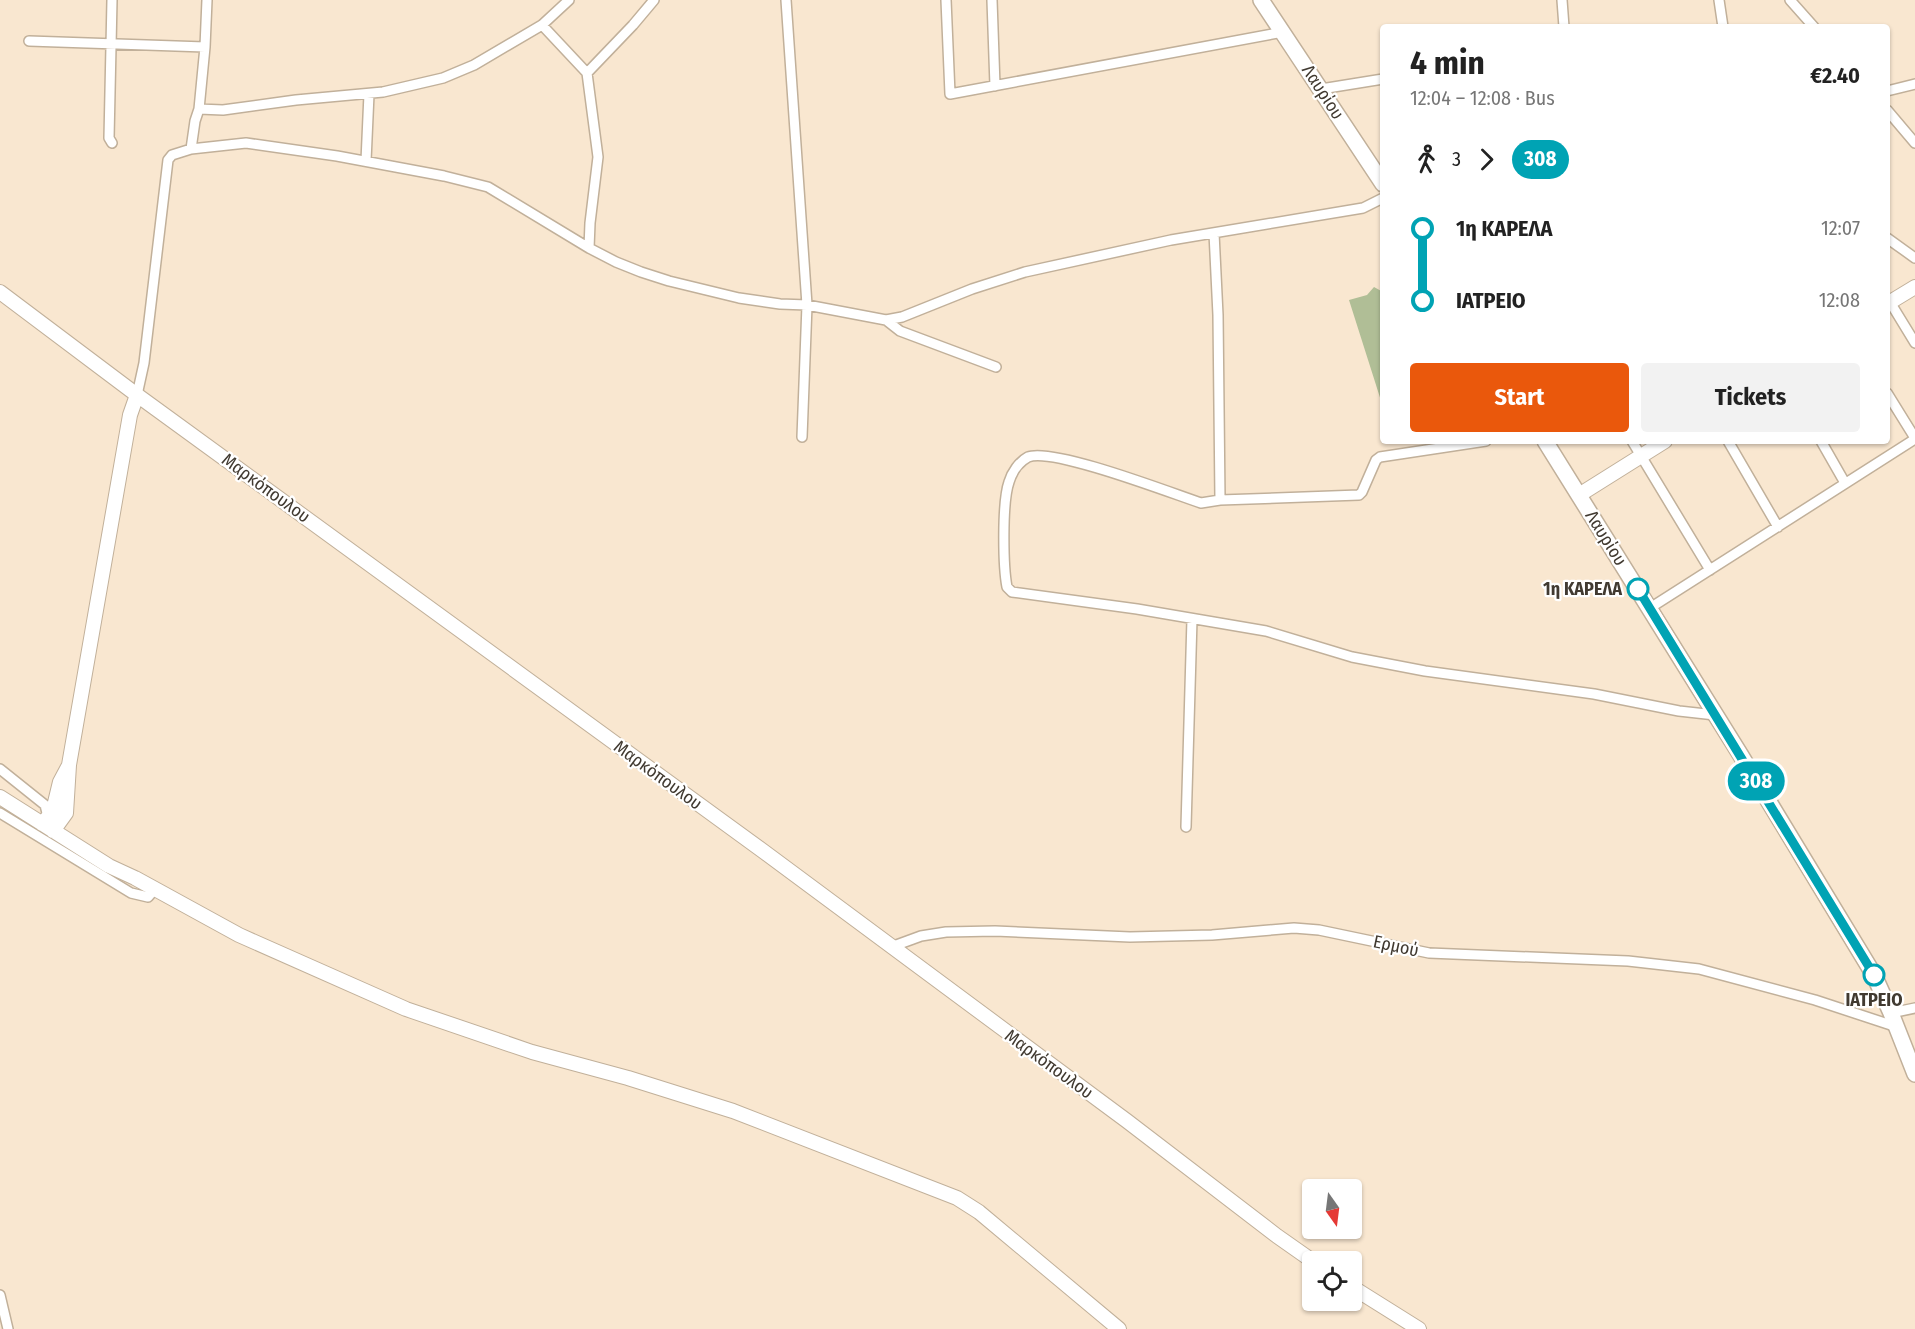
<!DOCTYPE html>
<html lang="en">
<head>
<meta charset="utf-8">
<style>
	:root { --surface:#fff; --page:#f2f2f2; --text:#222; --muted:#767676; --accent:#ea580c }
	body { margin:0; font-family:"Fira Sans Condensed",sans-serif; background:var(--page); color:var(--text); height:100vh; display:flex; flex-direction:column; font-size:22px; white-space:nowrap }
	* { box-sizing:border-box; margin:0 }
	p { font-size:20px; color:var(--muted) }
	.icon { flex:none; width:33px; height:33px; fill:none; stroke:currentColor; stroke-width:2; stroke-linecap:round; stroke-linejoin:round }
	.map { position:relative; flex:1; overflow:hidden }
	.panel { position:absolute; left:1380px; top:24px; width:510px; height:420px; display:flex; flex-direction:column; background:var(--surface); border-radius:6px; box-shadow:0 2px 4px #0004 }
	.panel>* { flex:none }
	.badge { padding:0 12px; border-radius:20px; font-size:21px; line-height:39px }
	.needle { width:39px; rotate:166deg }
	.tools { position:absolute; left:1302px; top:1179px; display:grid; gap:12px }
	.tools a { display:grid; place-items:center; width:60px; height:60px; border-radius:6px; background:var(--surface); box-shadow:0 2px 4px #0004; font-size:30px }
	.map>.badge { position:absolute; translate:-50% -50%; box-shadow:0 0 0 3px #fff }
	.legs { display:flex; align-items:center; gap:9px; height:66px; padding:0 30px; font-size:20px }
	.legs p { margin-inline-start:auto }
	.head { display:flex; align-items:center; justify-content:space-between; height:102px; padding:0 30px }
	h1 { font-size:33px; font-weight:700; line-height:45px }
	.cta { display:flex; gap:12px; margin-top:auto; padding:12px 30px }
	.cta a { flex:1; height:69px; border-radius:6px; background:var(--accent); color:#fff; font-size:24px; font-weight:700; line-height:69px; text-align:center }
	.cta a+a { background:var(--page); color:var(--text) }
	ul { padding:0 30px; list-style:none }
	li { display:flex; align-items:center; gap:21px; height:72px; font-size:22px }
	li i { display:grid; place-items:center; width:9px; height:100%; margin:0 8px; background:currentColor }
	li i::after { content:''; width:15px; height:15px; margin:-8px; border:4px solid; border-radius:50%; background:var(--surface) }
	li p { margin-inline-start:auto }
	li:first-child i { background:linear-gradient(#0000 50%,currentColor 0) }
	li:last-child i { background:linear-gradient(currentColor 50%,#0000 0) }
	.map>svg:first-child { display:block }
</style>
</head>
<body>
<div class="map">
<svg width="1915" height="1329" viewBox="0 0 1915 1329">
	<rect width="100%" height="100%" fill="#f9e7d0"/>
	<!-- forest -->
	<path fill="#b0be96" d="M1374 287 1383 292V407L1349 300 1367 295Z"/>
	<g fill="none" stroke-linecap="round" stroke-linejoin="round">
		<defs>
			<path id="street" d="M112 0 109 138 112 143
				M786 0 807 305 802 437
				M946 0 950 94 1283 32
				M992 0 995 86
				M1562 0 1564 27
				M1719 0 1723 27
				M1790 0 1814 27
				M542 25 587 73 598 157 590 223 589 248 616 262 641 272 669 281 739 298 780 304 807 305 886 320 902 317 972 289 1025 272 1171 240 1363 208 1383 198
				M29 41 205 47 199 109 195 121 191 149
				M205 47 207 0
				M587 73 633 25 654 0
				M1321 89 1383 79
				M1887 91 1915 84
				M199 109 223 110 296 100 383 92 443 78 474 65 542 25 569 0
				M1887 110 1915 143
				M366 161 369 94
				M1214 233 1218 315 1220 500 1359 495 1362 492 1376 460 1380 457 1486 441
				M1887 238 1915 258
				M1890 302 1915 343
				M886 320 900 331 996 367
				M1887 393 1915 438
				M137 395 144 363 168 160 172 155 191 149 246 143 337 156 444 176 488 187 589 248
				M1632 441 1710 570
				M1728 441 1778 527
				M1821 441 1845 483
				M1220 500 1201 503C1171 493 1052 447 1028 457 1019 462 1012 472 1009 482 1002 502 1003 566 1007 587L1012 592 1137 609 1266 631 1352 657 1425 671 1594 694 1679 711 1715 715
				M1650 608 1915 439
				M0 769 45 805 48 817
				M0 813 131 893 148 897 155 889
				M1186 827 1192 619
				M891 947 921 936 946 932 995 931 1130 937 1212 935 1294 928 1319 930 1429 953 1628 961 1699 969 1815 1000 1897 1027
				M1891 1013 1915 1008
				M0 1295 8 1329"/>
			<path id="secondary" d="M0 292 137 395 763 851 1127 1121 1277 1236 1314 1262
				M1887 304 1915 287
				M1579 495 1665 441
				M0 797 109 866 135 878 239 935 406 1009 532 1052 628 1078 733 1111 957 1198 979 1212 1119 1329
				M42 824 53 811 60 782 68 767
				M53 831 66 813 69 765 130 415 137 395
				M1352 1287 1419 1329"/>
			<path id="primary" d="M1261 0 1383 184
				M1545 441 1740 754 1874 975 1891 1013 1915 1074"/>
		</defs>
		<!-- street casing -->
		<use href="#street" stroke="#c1b09a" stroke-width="12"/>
		<!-- secondary casing -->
		<use href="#secondary" stroke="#c1b09a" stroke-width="16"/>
		<!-- primary casing -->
		<use href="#primary" stroke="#c1b09a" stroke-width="18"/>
		<!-- street -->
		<use href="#street" stroke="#fff" stroke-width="9"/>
		<!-- secondary -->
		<use href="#secondary" stroke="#fff" stroke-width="14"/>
		<!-- primary -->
		<use href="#primary" stroke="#fff" stroke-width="15"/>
	</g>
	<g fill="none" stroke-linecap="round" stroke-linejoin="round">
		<defs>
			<path id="line-1" d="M1638 589 1874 975"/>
		</defs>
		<!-- line-1 casing -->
		<use href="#line-1" stroke="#fff" stroke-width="14"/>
		<!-- line-1 -->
		<use href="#line-1" stroke="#00a3b4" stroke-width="9"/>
	</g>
	<!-- markers -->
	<g fill="#fff" stroke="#00a3b4" stroke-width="3">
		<circle cx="1638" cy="589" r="10"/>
		<circle cx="1874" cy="975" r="10"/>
	</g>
	<g text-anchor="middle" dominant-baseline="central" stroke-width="4.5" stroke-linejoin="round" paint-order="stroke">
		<!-- street labels -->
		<g font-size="18" fill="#413a31" stroke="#fff">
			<text transform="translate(1323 92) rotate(57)">Λαυρίου</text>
			<text transform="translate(266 488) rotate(36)">Μαρκόπουλου</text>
			<text transform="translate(1606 538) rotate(58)">Λαυρίου</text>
			<text transform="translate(658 775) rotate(36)">Μαρκόπουλου</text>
			<text transform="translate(1396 946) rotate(12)">Ερμού</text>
			<text transform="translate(1049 1064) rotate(36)">Μαρκόπουλου</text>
		</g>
		<!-- stop labels -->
		<g font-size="18" font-weight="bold" fill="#413a31" stroke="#fff" text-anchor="end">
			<text x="1622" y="589">1η ΚΑΡΕΛΑ</text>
			<text x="1874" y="1000" text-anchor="middle">ΙΑΤΡΕΙΟ</text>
		</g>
	</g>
</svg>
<div class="tools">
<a><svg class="needle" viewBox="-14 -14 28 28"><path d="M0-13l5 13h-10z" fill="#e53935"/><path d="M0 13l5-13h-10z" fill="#767676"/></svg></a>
<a><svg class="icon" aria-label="locate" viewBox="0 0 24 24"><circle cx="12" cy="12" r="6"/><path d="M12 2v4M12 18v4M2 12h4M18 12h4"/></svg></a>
</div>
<b class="badge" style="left:1756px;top:781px;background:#00a3b4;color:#fff">308</b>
<section class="panel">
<div class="head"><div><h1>4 min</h1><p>12:04 – 12:08 · Bus</p></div><b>€2.40</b></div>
<div class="legs"><svg class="icon" aria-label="walk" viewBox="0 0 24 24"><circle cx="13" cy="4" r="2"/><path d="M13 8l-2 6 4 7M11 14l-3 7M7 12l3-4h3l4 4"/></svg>3<svg class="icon" aria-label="forward" viewBox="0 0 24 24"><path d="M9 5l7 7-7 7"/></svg><b class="badge" style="background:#00a3b4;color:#fff">308</b></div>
<ul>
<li><i style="color:#00a3b4"></i><b>1η ΚΑΡΕΛΑ</b><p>12:07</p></li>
<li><i style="color:#00a3b4"></i><b>ΙΑΤΡΕΙΟ</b><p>12:08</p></li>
</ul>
<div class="cta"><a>Start</a><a>Tickets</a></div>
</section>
</div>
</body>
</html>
